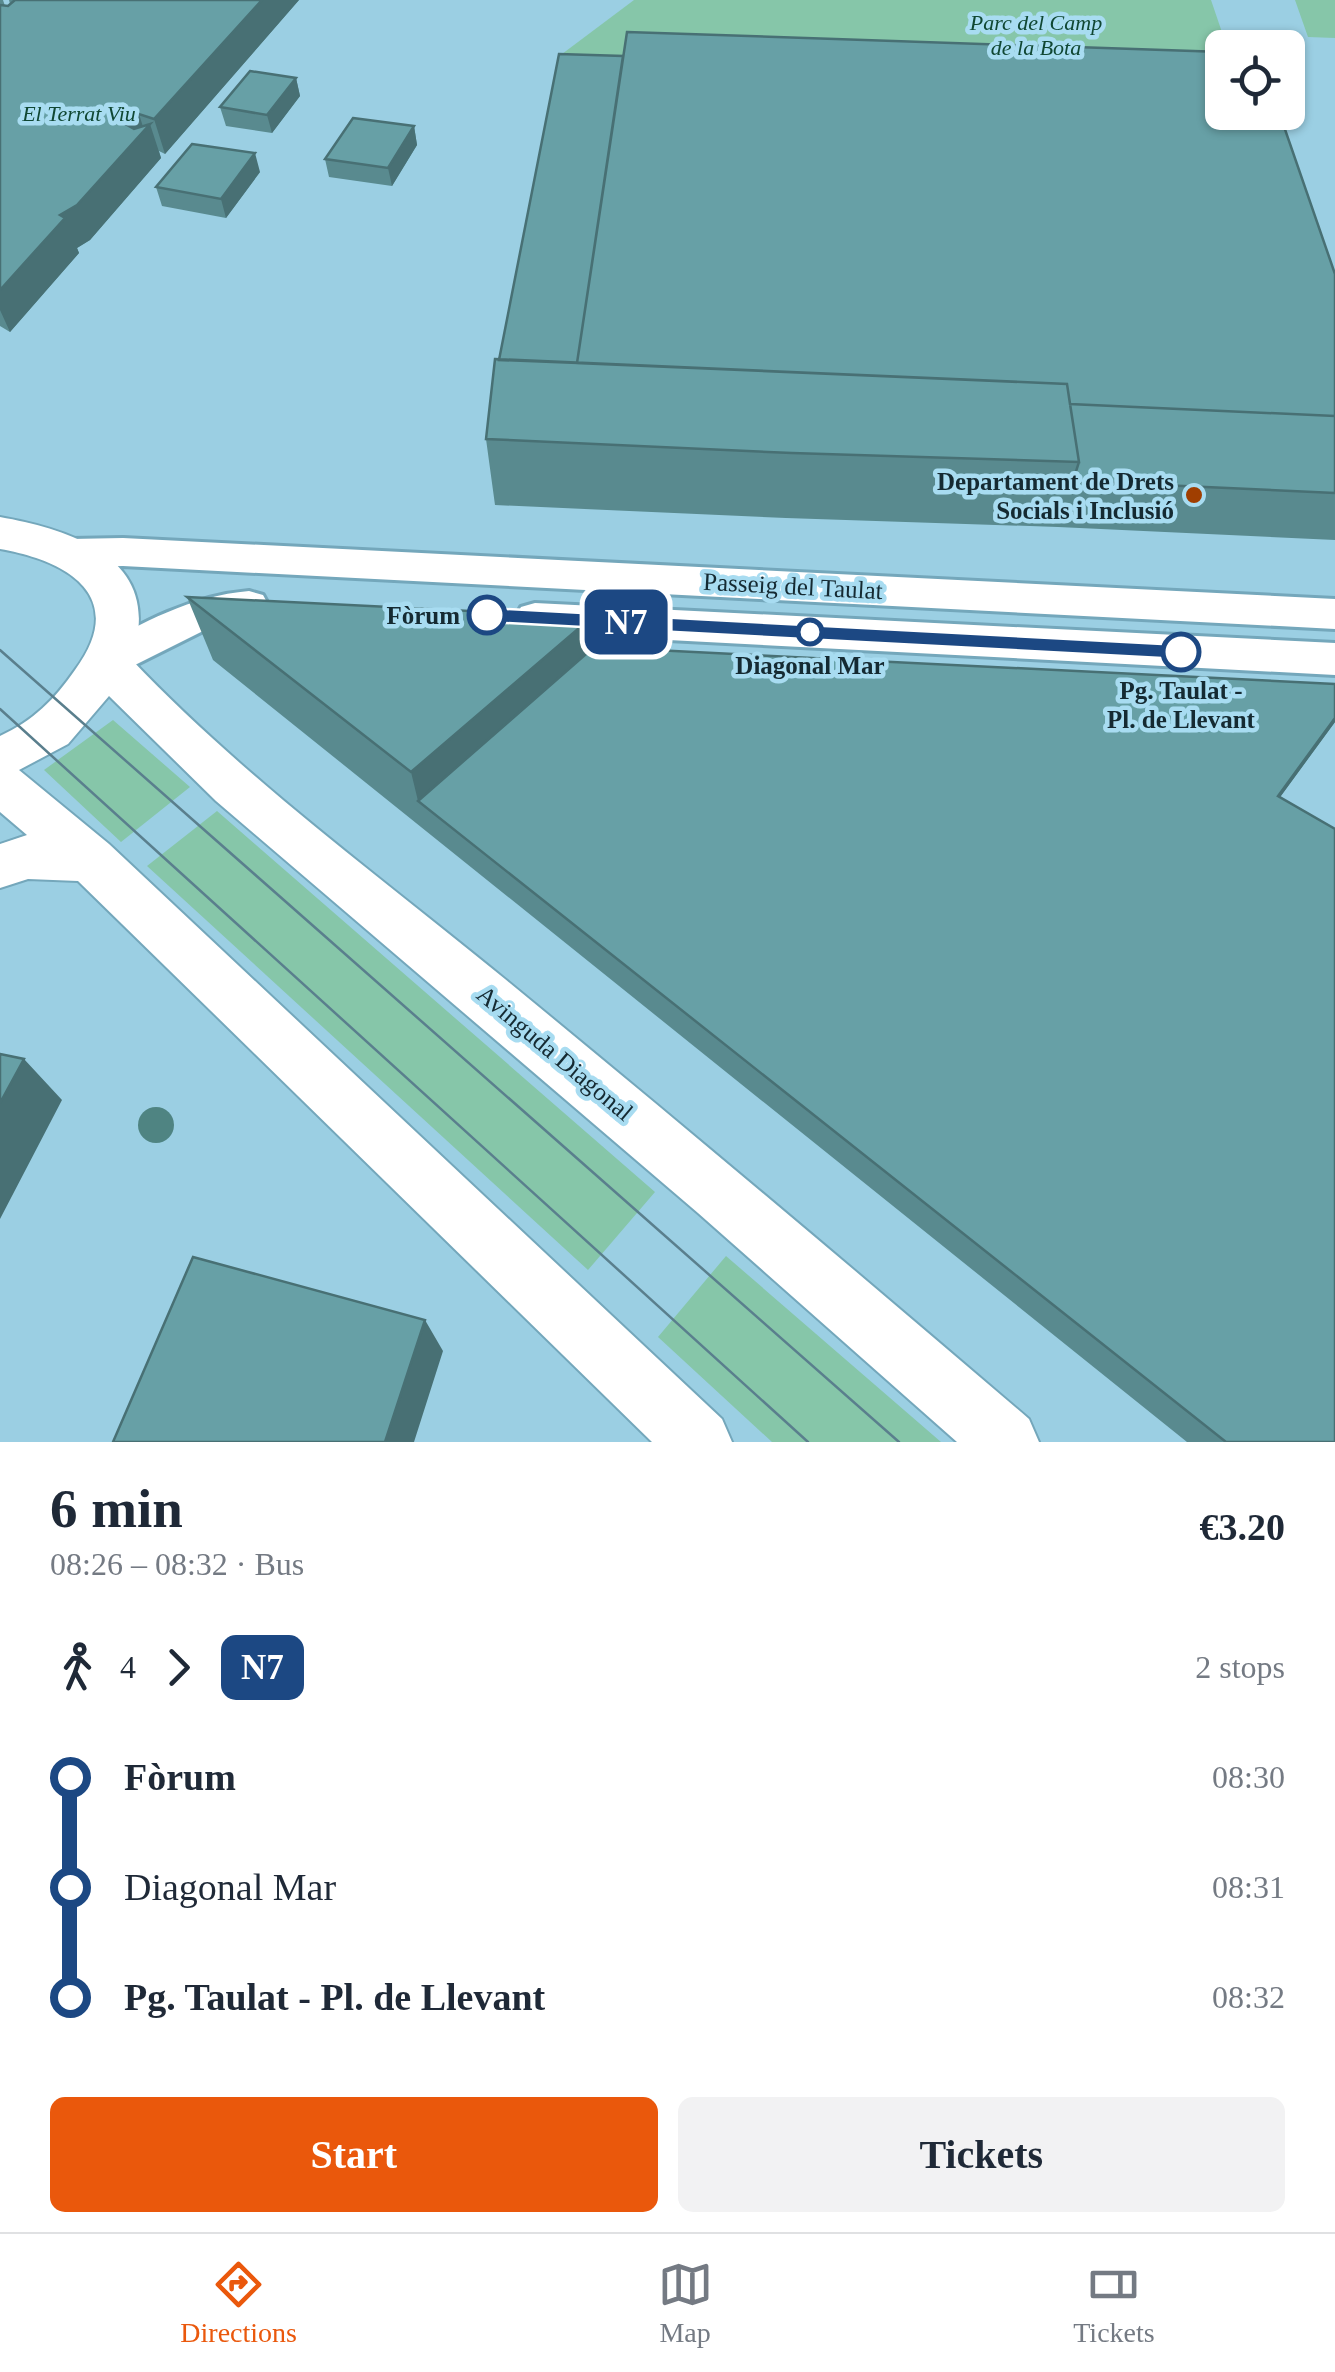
<!DOCTYPE html>
<html lang="en">
<head>
<meta charset="utf-8">
<style>
	:root { --surface:#fff; --page:#f2f2f3; --text:#1f2937; --muted:#747a83; --line:#e0e1e3; --accent:#ea580c }
	body { margin:0; font-family:"Times New Roman",serif; background:var(--page); color:var(--text); height:100vh; display:flex; flex-direction:column; font-size:38px; white-space:nowrap }
	* { box-sizing:border-box; margin:0 }
	p { font-size:32px; color:var(--muted) }
	.icon { flex:none; width:55px; height:55px; fill:none; stroke:currentColor; stroke-width:2; stroke-linecap:round; stroke-linejoin:round }
	.map { position:relative; height:1442px; overflow:hidden }
	.drawer { display:flex; flex-direction:column; background:var(--surface); flex:1 }
	.drawer>* { flex:none }
	.badge { padding:0 20px; border-radius:15px; font-size:35px; line-height:65px }
	.fabs { position:absolute; left:1205px; top:30px; display:grid; gap:20px }
	.fabs a { display:grid; place-items:center; width:100px; height:100px; border-radius:15px; background:var(--surface); box-shadow:0 2px 8px #0004; font-size:50px }
	.map>.badge { position:absolute; translate:-50% -50%; box-shadow:0 0 0 5px #fff }
	.legs { display:flex; align-items:center; gap:15px; height:110px; padding:0 50px; font-size:32px }
	.legs p { margin-inline-start:auto }
	.overview { display:flex; align-items:center; justify-content:space-between; height:170px; padding:0 50px }
	h1 { font-size:55px; font-weight:700; line-height:75px }
	.action { display:flex; gap:20px; margin-top:auto; padding:20px 50px }
	.action a { flex:1; height:115px; border-radius:15px; background:var(--accent); color:#fff; font-size:40px; font-weight:700; line-height:115px; text-align:center }
	.action a+a { background:var(--page); color:var(--text) }
	ul { padding:0 50px; list-style:none }
	li { display:flex; align-items:center; gap:35px; height:110px; font-size:38px }
	li i { display:grid; place-items:center; width:15px; height:100%; margin:0 12px; background:currentColor }
	li i::after { content:''; width:25px; height:25px; margin:-12px; border:8px solid; border-radius:50%; background:var(--surface) }
	li p { margin-inline-start:auto }
	li:first-child i { background:linear-gradient(#0000 50%,currentColor 0) }
	li:last-child i { background:linear-gradient(currentColor 50%,#0000 0) }
	.tabs { display:flex; justify-content:space-around; align-items:center; height:140px; border-top:2px solid var(--line); background:var(--surface); font-size:28px; color:var(--muted) }
	.tabs a { display:grid; justify-items:center; gap:5px }
	.tabs .active { color:var(--accent) }
	.map>svg:first-child { display:block }
</style>
</head>
<body>
<div class="map">
<svg width="1335" height="1442" viewBox="0 0 1335 1442">
	<rect width="100%" height="100%" fill="#9bcfe3"/>
	<!-- green -->
	<path fill="#86c6a9" d="M634 0H1211L1227 47 1222 48V61L561 59 562 54Z
		M1295 0H1335V38L1308 37Z
		M113 720 190 787 121 842 44 770Z
		M217 811 655 1192 588 1270 147 866Z
		M726 1256 941 1442H772L658 1337Z"/>
	<g fill="none" stroke-linecap="round" stroke-linejoin="round">
		<defs>
			<path id="tertiary" d="M123 538 1335 599V629L123 566 71 567 57 563 52 553 57 543 71 539Z
				M249 591 263 595 269 606 263 617 207 629 107 679 92 674 86 663 92 652C142 622 191 596 249 591Z
				M535 603 1335 643V675L535 633 521 629 515 618 521 607Z"/>
			<path id="secondary" d="M0 517C78 531 166 562 131 659 242 776 375 873 500 975 678 1121 854 1269 1029 1419L1039 1442H957L698 1213 216 801 109 696 68 744 19 770 109 844 722 1419 732 1442H652L78 881 28 879 0 888V844L27 835 0 812V736C33 721 55 699 75 670 129 597 69 561 0 549Z"/>
		</defs>
		<!-- tertiary casing -->
		<use href="#tertiary" stroke="#74a7bb" stroke-width="6"/>
		<!-- secondary casing -->
		<use href="#secondary" stroke="#74a7bb" stroke-width="4"/>
		<!-- tertiary -->
		<use href="#tertiary" fill="#fff" fill-rule="evenodd"/>
		<!-- secondary -->
		<use href="#secondary" fill="#fff" fill-rule="evenodd"/>
		<!-- tram -->
		<path stroke="#5a7f8d" stroke-width="2.5" d="M0 650 899 1442
			M0 709 808 1442"/>
	</g>
	<!-- trees -->
	<circle fill="#4f8482" cx="156" cy="1125" r="18"/>
	<!-- wall -->
	<path fill="#598a8f" d="M0 0H3L5 6H8L10 4 9 0H299L165 154 159 151 161 158 90 240 77 248 79 253 10 332 0 326Z
		M296 78 300 96 272 133 226 126 220 107Z
		M414 126 417 145 392 186 329 177 325 159Z
		M260 172 226 218 162 206 156 187Z
		M1335 274V540L1058 527 786 518 495 505 486 439Z
		M187 597 592 617 594 647 1335 722 1280 797 1335 1442H1187L213 660Z"/>
	<!-- shaded-wall -->
	<path fill="#487074" d="M262 0H299L165 154 154 119Z
		M296 78 300 96 272 133 267 115Z
		M139 114 144 130 150 124 161 158 90 240 77 248 79 253 10 332 0 310V290L122 122Z
		M414 126 417 145 392 186 388 168Z
		M255 153 260 172 226 218 221 199Z
		M592 617 596 679 418 801 411 772Z
		M1335 718V722L1259 826 1278 796Z
		M24 1059 62 1100 0 1219V1103Z
		M425 1320 443 1351 414 1442H385Z"/>
	<!-- building -->
	<path fill="#67a0a6" stroke="#487074" stroke-width="2.5" d="M15 0H262L154 119 139 114 122 122 134 129 150 124 77 205 60 215 65 218 0 290V5L8 6Z
		M627 32 1222 52V112H1279L1335 274V416L1070 404 1067 384 577 363Z
		M559 54 623 56 577 363 499 360Z
		M250 71 296 78 267 115 220 107Z
		M353 118 414 126 388 168 325 159Z
		M192 144 255 153 221 199 156 187Z
		M495 359 1067 384 1079 462 792 453 486 439Z
		M1070 404 1335 416V493L1073 481 1079 462Z
		M187 597 592 617 411 772Z
		M594 647 1335 684V718L1278 796 1335 829V1442H1226L418 801Z
		M0 1054 24 1059 0 1103Z
		M193 1257 425 1320 385 1442H113Z"/>
	<!-- line-1 -->
	<path fill="#1c4883" stroke="#fff" stroke-width="2.5" d="M487 608 1181 645 1190 652 1181 659 487 622 478 615Z"/>
	<!-- markers -->
	<circle fill="#a03e00" stroke="#a8dcf1" stroke-width="4" cx="1194" cy="495" r="10"/>
	<g fill="#fff" stroke="#1c4883" stroke-width="5">
		<circle cx="487" cy="615" r="18"/>
		<circle cx="810" cy="632" r="12"/>
		<circle cx="1181" cy="652" r="18"/>
	</g>
	<g text-anchor="middle" dominant-baseline="central" stroke-width="9" stroke-linejoin="round" paint-order="stroke">
		<!-- far-park labels -->
		<g font-size="22" font-style="italic" fill="#104733" stroke="#a8dcf1">
			<text x="1036" y="22">Parc del Camp<tspan x="1036" dy="25">de la Bota</tspan></text>
			<text x="79" y="113">El Terrat Viu</text>
		</g>
		<!-- poi labels -->
		<g font-size="25" font-weight="bold" fill="#152a32" stroke="#a8dcf1" text-anchor="end">
			<text x="1174" y="481">Departament de Drets<tspan x="1174" dy="29">Socials i Inclusió</tspan></text>
		</g>
		<!-- street labels -->
		<g font-size="25" fill="#152a32" stroke="#a8dcf1">
			<text transform="translate(793 586) rotate(3)">Passeig del Taulat</text>
			<text transform="translate(555 1053) rotate(40)">Avinguda Diagonal</text>
		</g>
		<!-- stop labels -->
		<g font-size="25" font-weight="bold" fill="#152a32" stroke="#a8dcf1">
			<text x="460" y="615" text-anchor="end">Fòrum</text>
			<text x="810" y="665">Diagonal Mar</text>
			<text x="1181" y="690">Pg. Taulat -<tspan x="1181" dy="29">Pl. de Llevant</tspan></text>
		</g>
	</g>
</svg>
<div class="fabs">
<a><svg class="icon" aria-label="locate" viewBox="0 0 24 24"><circle cx="12" cy="12" r="6"/><path d="M12 2v4M12 18v4M2 12h4M18 12h4"/></svg></a>
</div>
<b class="badge" style="left:626px;top:622px;background:#1c4883;color:#fff">N7</b>
</div>
<section class="drawer">
<div class="overview"><div><h1>6 min</h1><p>08:26 – 08:32 · Bus</p></div><b>€3.20</b></div>
<div class="legs"><svg class="icon" aria-label="walk" viewBox="0 0 24 24"><circle cx="13" cy="4" r="2"/><path d="M13 8l-2 6 4 7M11 14l-3 7M7 12l3-4h3l4 4"/></svg>4<svg class="icon" aria-label="forward" viewBox="0 0 24 24"><path d="M9 5l7 7-7 7"/></svg><b class="badge" style="background:#1c4883;color:#fff">N7</b><p>2 stops</p></div>
<ul>
<li><i style="color:#1c4883"></i><b>Fòrum</b><p>08:30</p></li>
<li><i style="color:#1c4883"></i><span>Diagonal Mar</span><p>08:31</p></li>
<li><i style="color:#1c4883"></i><b>Pg. Taulat - Pl. de Llevant</b><p>08:32</p></li>
</ul>
<div class="action"><a>Start</a><a>Tickets</a></div>
</section>
<nav class="tabs">
<a class="active"><svg class="icon" aria-label="directions" viewBox="0 0 24 24"><path d="M12 3l9 9-9 9-9-9zM9 14v-3h6M13 9l2 2-2 2"/></svg>Directions</a>
<a><svg class="icon" aria-label="map" viewBox="0 0 24 24"><path d="M3 6l6-2 6 2 6-2v14l-6 2-6-2-6 2zM9 4v14M15 6v14"/></svg>Map</a>
<a><svg class="icon" aria-label="tickets" viewBox="0 0 24 24"><path d="M3 7h18v10H3zM15 7v10"/></svg>Tickets</a>
</nav>
</body>
</html>
